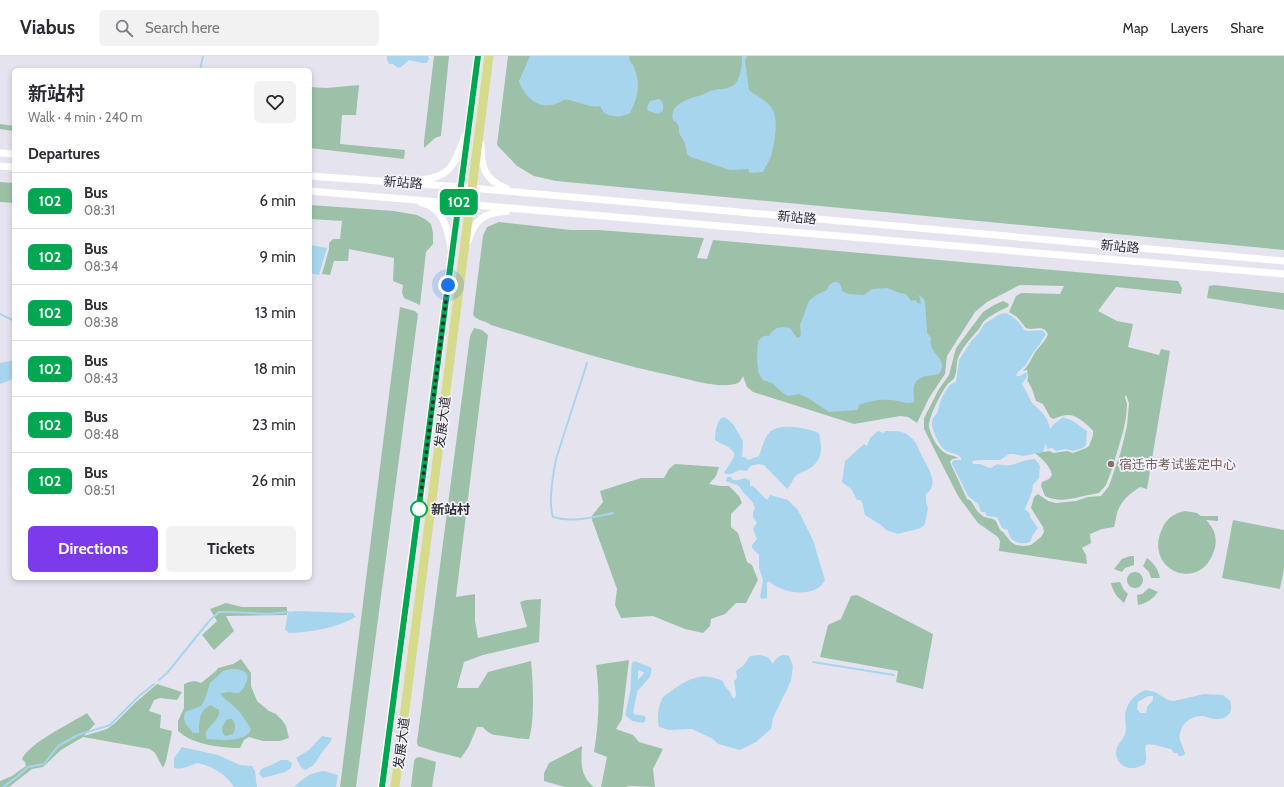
<!DOCTYPE html>
<html lang="en">
<head>
<meta charset="utf-8">
<style>
	:root { --surface:#fff; --page:#f2f2f3; --text:#2b2b33; --muted:#7c7c81; --line:#e1e1e2; --accent:#7c3aed }
	body { margin:0; font-family:Cabin,"Noto Sans SC",sans-serif; background:var(--page); color:var(--text); height:100vh; display:flex; flex-direction:column; font-size:15px; white-space:nowrap }
	* { box-sizing:border-box; margin:0 }
	p { font-size:13px; color:var(--muted) }
	.icon { flex:none; width:22px; height:22px; fill:none; stroke:currentColor; stroke-width:2; stroke-linecap:round; stroke-linejoin:round }
	.map { position:relative; flex:1; overflow:hidden }
	.panel { position:absolute; left:12px; top:12px; width:300px; height:512px; display:flex; flex-direction:column; background:var(--surface); border-radius:6px; box-shadow:0 2px 6px #0003 }
	.panel>* { flex:none }
	.badge { padding:0 8px; border-radius:6px; font-size:14px; line-height:26px }
	.you { position:absolute; width:20px; height:20px; margin:-10px; border:3px solid #fff; border-radius:50%; background:#1a73e8; box-shadow:0 0 0 6px #1a73e833 }
	.map>.badge { position:absolute; translate:-50% -50%; box-shadow:0 0 0 2px #fff }
	h2 { padding:0 16px; font-size:15px; line-height:36px }
	.round { display:grid; place-items:center; flex:none; width:42px; height:42px; border-radius:6px; background:var(--page) }
	.summary { display:flex; align-items:center; justify-content:space-between; height:68px; padding:0 16px }
	h1 { font-size:19px; font-weight:700; line-height:30px }
	.cta { display:flex; gap:8px; margin-top:auto; padding:8px 16px }
	.cta a { flex:1; height:46px; border-radius:6px; background:var(--accent); color:#fff; font-size:16px; font-weight:700; line-height:46px; text-align:center }
	.cta a+a { background:var(--page); color:var(--text) }
	ul { padding:0; list-style:none }
	li { display:flex; align-items:center; gap:12px; height:56px; padding:0 16px; border-top:1px solid var(--line) }
	li div { flex:1 }
	li b { display:block; font-size:15px }
	li em { font-style:normal }
	li .badge { min-width:44px; font-weight:700; text-align:center }
	header { display:flex; align-items:center; gap:24px; box-sizing:border-box; height:56px; padding:0 20px; background:var(--surface); border-bottom:1px solid var(--line) }
	header strong { font-size:19px }
	nav { display:flex; gap:22px; margin-inline-start:auto; font-size:14px }
	.search { width:280px; height:36px; background:var(--page); display:flex; align-items:center; gap:10px; box-sizing:border-box; padding:0 14px; border-radius:6px; color:var(--muted); font-size:15px }
	.map>svg:first-child { display:block }
</style>
</head>
<body>
<header>
<strong>Viabus</strong>
<div class="search"><svg class="icon" aria-label="search" viewBox="0 0 24 24"><circle cx="10" cy="10" r="6"/><path d="M15 15l6 6"/></svg>Search here</div>
<nav><a>Map</a><a>Layers</a><a>Share</a></nav>
</header>
<div class="map">
<svg width="1284" height="731" viewBox="0 0 1284 731">
	<rect width="100%" height="100%" fill="#e5e4ee"/>
	<!-- green -->
	<path fill="#9dc1a8" d="M434 0H449L441 80 435 82 424 92V85Z
		M508 0H1284V194L556 125 534 120 517 110 497 89Z
		M359 29 356 59H342L340 88 405 94 404 103 310 92V31L326 32Z
		M0 68 14 70V75L0 73Z
		M0 126 14 127V147L0 146Z
		M310 149 394 155 417 159 425 163 431 168 433 177V188L426 196 420 249 404 242 402 237 403 229 393 225 394 202 349 193 348 205H334L330 219 322 218 329 193V187L333 183H340L342 165 310 163Z
		M499 166 571 174H598L704 182 697 202 707 203 713 184 1178 225 1182 232 1181 238 1116 231 1098 255 1117 265 1133 268 1128 291 1159 299 1161 293 1170 295 1147 433 1140 431C1132 436 1123 443 1119 452 1116 457 1116 465 1114 471L1102 473 1090 478 1091 487 1082 492 1086 499 1087 508 999 495 1000 485 998 481 978 467 958 440 924 373V362L939 333 949 319 956 292 983 256 994 249 1003 245 1009 248 1008 251C999 255 991 259 984 265 982 267 981 270 979 273 971 282 963 290 958 302 956 308 957 315 955 320 954 324 949 326 947 329 941 337 928 362 929 371 931 380 938 394 947 398 951 400 954 399 958 402L952 403 950 406 967 443 971 445 978 456 984 461 993 463 996 465 1000 474 1003 476 1011 486 1016 489 1024 490 1031 489 1041 481 1044 476 1043 471 1031 452 1034 441 1038 438 1048 445 1056 447 1076 445 1088 441 1101 440 1109 430 1121 395 1127 370 1129 347 1126 339 1125 341 1127 348 1126 361 1123 376 1112 413 1106 429 1099 437C1082 439 1062 449 1045 440L1041 430 1042 426 1049 423 1052 419C1050 409 1042 403 1035 397L1050 395 1053 397 1067 395 1073 397 1086 392 1089 390 1093 379V375C1091 372 1088 370 1086 368 1073 357 1069 357 1053 363L1050 361 1043 348 1036 345 1032 333 1027 324 1028 322 1027 314 1023 315C1028 310 1031 304 1034 298 1039 290 1044 288 1048 278L1045 274 1041 272 1030 273 1026 272 1017 261 1009 256 1016 240 1021 237 1060 238 1064 230 1020 229 987 246 975 256 947 300 945 318 929 342 917 367 908 361 900 360 854 368 753 336 747 331 743 320C741 324 740 327 735 328 717 332 696 325 678 321 615 308 553 288 491 269 485 264 479 266 473 259L483 180 487 171Z
		M1214 229 1284 237V254L1207 242 1209 230Z
		M400 251 415 255 418 258 356 731H340Z
		M474 272 482 274 488 279 456 541 475 538V565L478 582 527 571 520 546 526 544 541 543 539 586 483 599 464 606 457 632H478L488 616 531 605C533 625 535 664 529 683 521 683 516 682 509 681 497 678 492 682 483 671H477L469 690 461 702 437 696 418 690 417 686 470 280Z
		M675 408 719 411 716 420 709 428 720 430H729L739 440 742 447 731 458V471L738 477 747 506 752 509 758 524 746 547H736L725 558 711 563 710 570 703 577 685 573 653 560 621 562 615 549 617 533 591 461 603 446 600 435 641 422H664L669 413Z
		M1185 455 1197 457 1201 460H1218V465L1206 464C1215 473 1218 483 1214 495 1200 538 1143 514 1162 473 1166 463 1174 457 1185 455Z
		M1233 464 1284 474V513L1280 533 1222 522Z
		M1130 500H1134V509L1125 512 1122 516 1114 513 1122 503Z
		M1147 502C1154 507 1158 513 1160 522H1151L1149 516 1143 510Z
		M1127 524a8 8 0 1 1 16 0a8 8 0 1 1-16 0Z
		M1120 526 1124 534 1128 538 1124 547C1117 541 1113 536 1111 527Z
		M1149 532 1158 536C1152 544 1147 547 1138 549L1137 539 1142 538Z
		M857 539 933 578 923 633 896 626 898 615 820 601 828 569 841 563 851 540Z
		M226 547 242 551H287V559L226 560 234 575 214 594 202 579 217 565 210 553Z
		M241 603 251 617V630L257 645 269 655 276 658 282 664 286 670 289 682 280 685H263L249 681 244 684 240 692C225 692 207 690 192 684 187 682 182 678 178 675V665L184 652V628C190 625 195 624 201 627L216 615 218 612 233 608Z
		M629 604 622 663 616 673 633 679 639 686 663 693 653 713 655 731 628 730 627 731H601L607 701 594 696C599 667 600 638 596 609Z
		M157 628 182 636 177 644 160 642 154 644 149 655 161 659 160 672 172 675 166 705 163 712 155 697 150 693 83 681 61 694 43 711 32 713 9 731H0V725L12 720 26 710 25 706 22 703C29 687 71 667 87 657L95 668 84 680 107 673 115 667 136 646Z
		M582 690C581 707 580 720 594 731H565L544 725V717L549 707Z
		M420 701 436 706 432 731H411L414 705 416 702Z"/>
	<!-- water -->
	<path fill="#a8d5ee" fill-rule="evenodd" d="M386 0H428L429 3 427 7H422L409 4 401 11 398 12 393 8H389L387 3V0Z
		M530 0H629C629 5 632 7 634 11 641 29 638 41 630 57 620 62 613 61 604 57L600 50C589 52 580 46 569 44 564 42 560 47 555 48 538 54 524 40 519 25Z
		M742 0H747L745 5 749 34C756 40 766 44 771 51 779 61 775 84 772 96 771 103 766 109 763 116L750 117 748 113 730 114 691 101 687 98 685 87 679 77V71L677 67 673 64C669 48 690 42 702 39 705 38 707 36 710 35 718 32 726 35 734 29 741 23 742 9 742 0Z
		M659 43C664 46 663 49 663 55L658 58 648 55 647 51 650 45Z
		M310 189 327 192 319 219 310 217Z
		M834 226H838L841 230 842 235 848 238 864 239 872 233 887 232 900 237 906 238 911 245 916 244 917 247 921 248 919 239 922 241 925 245 927 277 931 282C927 299 950 301 939 318 934 320 930 319 926 320 910 325 914 333 914 346 905 349 900 344 891 344 881 343 868 345 859 349L858 353 856 354 829 356 808 342 799 338 788 340 784 338 772 327 763 324 759 318 758 314 757 302 758 285C761 282 764 279 769 280 774 271 780 270 790 272L797 282 800 281 801 278 800 269 809 245 816 239 827 234 829 229Z
		M1006 257C1014 261 1020 266 1024 274L1029 275 1042 274 1046 278 1040 288 1035 294 1025 310 1018 316 1016 320H1020L1026 316 1027 321 1022 328C1026 334 1030 345 1034 349 1042 356 1048 361 1050 373L1054 368 1063 361 1073 365 1087 375 1086 389 1083 392 1073 395 1065 393 1056 395 1052 392 1047 393 1046 387 1043 396 1023 400 1013 398H1009L1000 404H980L972 405 973 408H980L990 412 998 408C1011 413 1022 403 1035 403L1040 410 1039 422 1033 429 1032 436 1025 453 1030 458V461L1038 472 1032 480 1031 485C1022 491 1008 485 1008 474L1002 472 997 461 987 460 985 456H981L978 448 968 440 952 408V406L954 404H961V402C957 396 950 398 945 394 939 390 931 373 932 366 932 362 936 359 938 355 939 351 939 348 941 344 944 337 949 327 956 326L959 304 972 284 979 277 984 268 1000 258Z
		M14 304 13 320 11 324 0 328V307Z
		M725 361 733 368 743 385 742 401H745L748 404 759 400C762 392 764 383 769 377 779 366 807 372 819 377 821 388 824 400 814 409 810 414 803 415 798 418 792 422 792 429 787 433L764 409 759 408 750 410 747 415C745 415 743 414 740 414 734 415 732 421 724 417L734 401V397C728 388 723 390 715 384 715 377 716 368 721 362Z
		M878 375 884 377 885 375C894 375 902 374 909 380 916 385 918 391 921 398 926 409 941 427 926 438V446L928 452 925 468 921 472 898 478 886 474 881 469 865 459 862 446 860 444H857L851 433 842 426 845 405 864 388 867 390 870 382Z
		M727 421H731L733 424C739 425 740 423 745 422L750 425V430H753L767 444 770 439 788 444 798 454 813 484 825 524C816 543 782 538 769 525L767 527V542L762 543 760 541 763 524 759 512V499L752 492V489L757 483 753 473 757 467 753 461V456L755 452C751 440 743 439 739 430L726 425Z
		M296 555 353 557 356 561C336 572 312 576 289 577L285 574 288 556Z
		M760 599 768 601 773 608C776 602 781 597 789 600L793 610 791 625 773 662 771 673 756 686 740 694 718 688 713 683 692 673 669 674 659 671C657 662 658 651 662 643 664 639 670 636 674 633 691 621 703 616 723 625 724 632 731 634 732 641L735 643 736 638 734 625 737 622 736 615 744 609 750 600Z
		M231 613C243 613 252 616 245 629 244 631 243 633 241 635 237 639 233 636 229 636 226 636 222 637 220 638L239 655 251 673C247 687 218 684 207 683 201 672 221 666 219 654L210 649C199 655 199 665 199 677H193C187 669 182 667 185 656L201 650 205 643 210 627 223 615ZM229 663H232C236 668 236 672 233 678L226 680 223 678 222 672 226 664Z
		M1146 634 1155 636 1168 644 1174 645 1204 638 1223 639 1230 645C1234 656 1227 664 1216 663 1212 663 1208 661 1204 660 1193 659 1182 666 1180 677 1178 685 1184 691 1185 698L1182 700H1178V697H1174L1171 693C1163 692 1154 687 1146 689 1144 694 1148 701 1145 708 1141 710 1135 713 1130 712 1122 712 1115 703 1116 695 1117 688 1123 684 1125 678 1127 672 1125 665 1125 659 1126 648 1135 637 1146 634ZM1148 640H1153V644L1147 651 1146 657H1140L1137 653 1138 646Z
		M322 680 332 682C330 688 326 691 323 695 315 705 318 708 305 714L301 711 296 702 309 694Z
		M182 691 218 699 240 709 252 710 255 715 257 731H234C226 718 212 710 197 707 189 710 182 714 174 712V702Z
		M281 704H288L292 707 291 712 285 716 263 722 259 718 261 713 269 710Z
		M324 715 338 719 336 731H294C305 721 309 717 324 715Z"/>
	<g fill="none" stroke-linecap="round" stroke-linejoin="round">
		<!-- stream -->
		<path stroke="#a8d5ee" stroke-width="2" d="M200 14 203 0
			M0 258 14 265
			M587 307 556 403C553 420 548 445 553 461 572 467 593 461 613 457
			M813 606 894 619
			M159 624 167 617 210 564 219 556H231L268 558 288 556
			M3 731 18 720 28 711 44 708 58 690 78 679 110 669 139 640 154 628"/>
		<!-- canal -->
		<path stroke="#a8d5ee" stroke-width="7" d="M634 634 647 619 648 614 635 609 634 634 629 658 634 662 642 663"/>
		<!-- tertiary -->
		<path stroke="#fff" stroke-width="7" d="M481 88C481 110 484 124 506 132
			M0 97 14 98
			M0 110 14 111
			M310 120 461 131 1284 205
			M420 124C452 121 455 107 465 80
			M310 135 1284 218
			M422 147C443 151 448 174 451 192
			M468 185C475 163 484 157 507 155"/>
		<!-- primary -->
		<path stroke="#d6da8b" stroke-width="9" d="M382 731 478 0
			M395 731 489 0"/>
	</g>
	<g fill="none" stroke-linecap="round" stroke-linejoin="round">
		<defs>
			<path id="line" d="M382 731 478 0"/>
		</defs>
		<!-- line casing -->
		<use href="#line" stroke="#fff" stroke-width="9"/>
		<!-- line -->
		<use href="#line" stroke="#00a651" stroke-width="6"/>
		<!-- walk -->
		<path stroke="#2f2e32" stroke-width="4" stroke-dasharray="0 7.2" d="M419 453 448 229"/>
	</g>
	<!-- markers -->
	<circle fill="#8d6e63" stroke="#f2f1fc" stroke-width="1.5" cx="1111" cy="408" r="4"/>
	<circle fill="#fff" stroke="#00a651" stroke-width="2" cx="419" cy="453" r="8"/>
	<g text-anchor="middle" dominant-baseline="central" stroke-width="3.5" stroke-linejoin="round" paint-order="stroke">
		<!-- street labels -->
		<g font-size="13" fill="#2f2e32" stroke="#f2f1fc">
			<text transform="translate(403 126) rotate(4)">新站路</text>
			<text transform="translate(797 161) rotate(5)">新站路</text>
			<text transform="translate(1120 190) rotate(5)">新站路</text>
			<text transform="translate(442 366) rotate(-83)">发展大道</text>
			<text transform="translate(401 687) rotate(-83)">发展大道</text>
		</g>
		<!-- education labels -->
		<g font-size="13" fill="#785e54" stroke="#f2f1fc" text-anchor="start">
			<text x="1119" y="408">宿迁市考试鉴定中心</text>
		</g>
		<!-- stop labels -->
		<g font-size="13" font-weight="bold" fill="#2f2e32" stroke="#f2f1fc" text-anchor="start">
			<text x="431" y="453">新站村</text>
		</g>
	</g>
</svg>
<div class="you" style="left:448px;top:229px"></div>
<b class="badge" style="left:459px;top:146px;background:#00a651;color:#fff">102</b>
<section class="panel">
<div class="summary"><div><h1>新站村</h1><p>Walk · 4 min · 240 m</p></div><a class="round"><svg class="icon" aria-label="heart" viewBox="0 0 24 24"><path d="M12 20l-8-8c-3-5 5-10 8-4 3-6 11-1 8 4z"/></svg></a></div>
<h2>Departures</h2>
<ul>
<li><span class="badge" style="background:#00a651;color:#fff">102</span><div><b>Bus</b><p>08:31</p></div><em>6 min</em></li>
<li><span class="badge" style="background:#00a651;color:#fff">102</span><div><b>Bus</b><p>08:34</p></div><em>9 min</em></li>
<li><span class="badge" style="background:#00a651;color:#fff">102</span><div><b>Bus</b><p>08:38</p></div><em>13 min</em></li>
<li><span class="badge" style="background:#00a651;color:#fff">102</span><div><b>Bus</b><p>08:43</p></div><em>18 min</em></li>
<li><span class="badge" style="background:#00a651;color:#fff">102</span><div><b>Bus</b><p>08:48</p></div><em>23 min</em></li>
<li><span class="badge" style="background:#00a651;color:#fff">102</span><div><b>Bus</b><p>08:51</p></div><em>26 min</em></li>
</ul>
<div class="cta"><a>Directions</a><a>Tickets</a></div>
</section>
</div>
</body>
</html>
